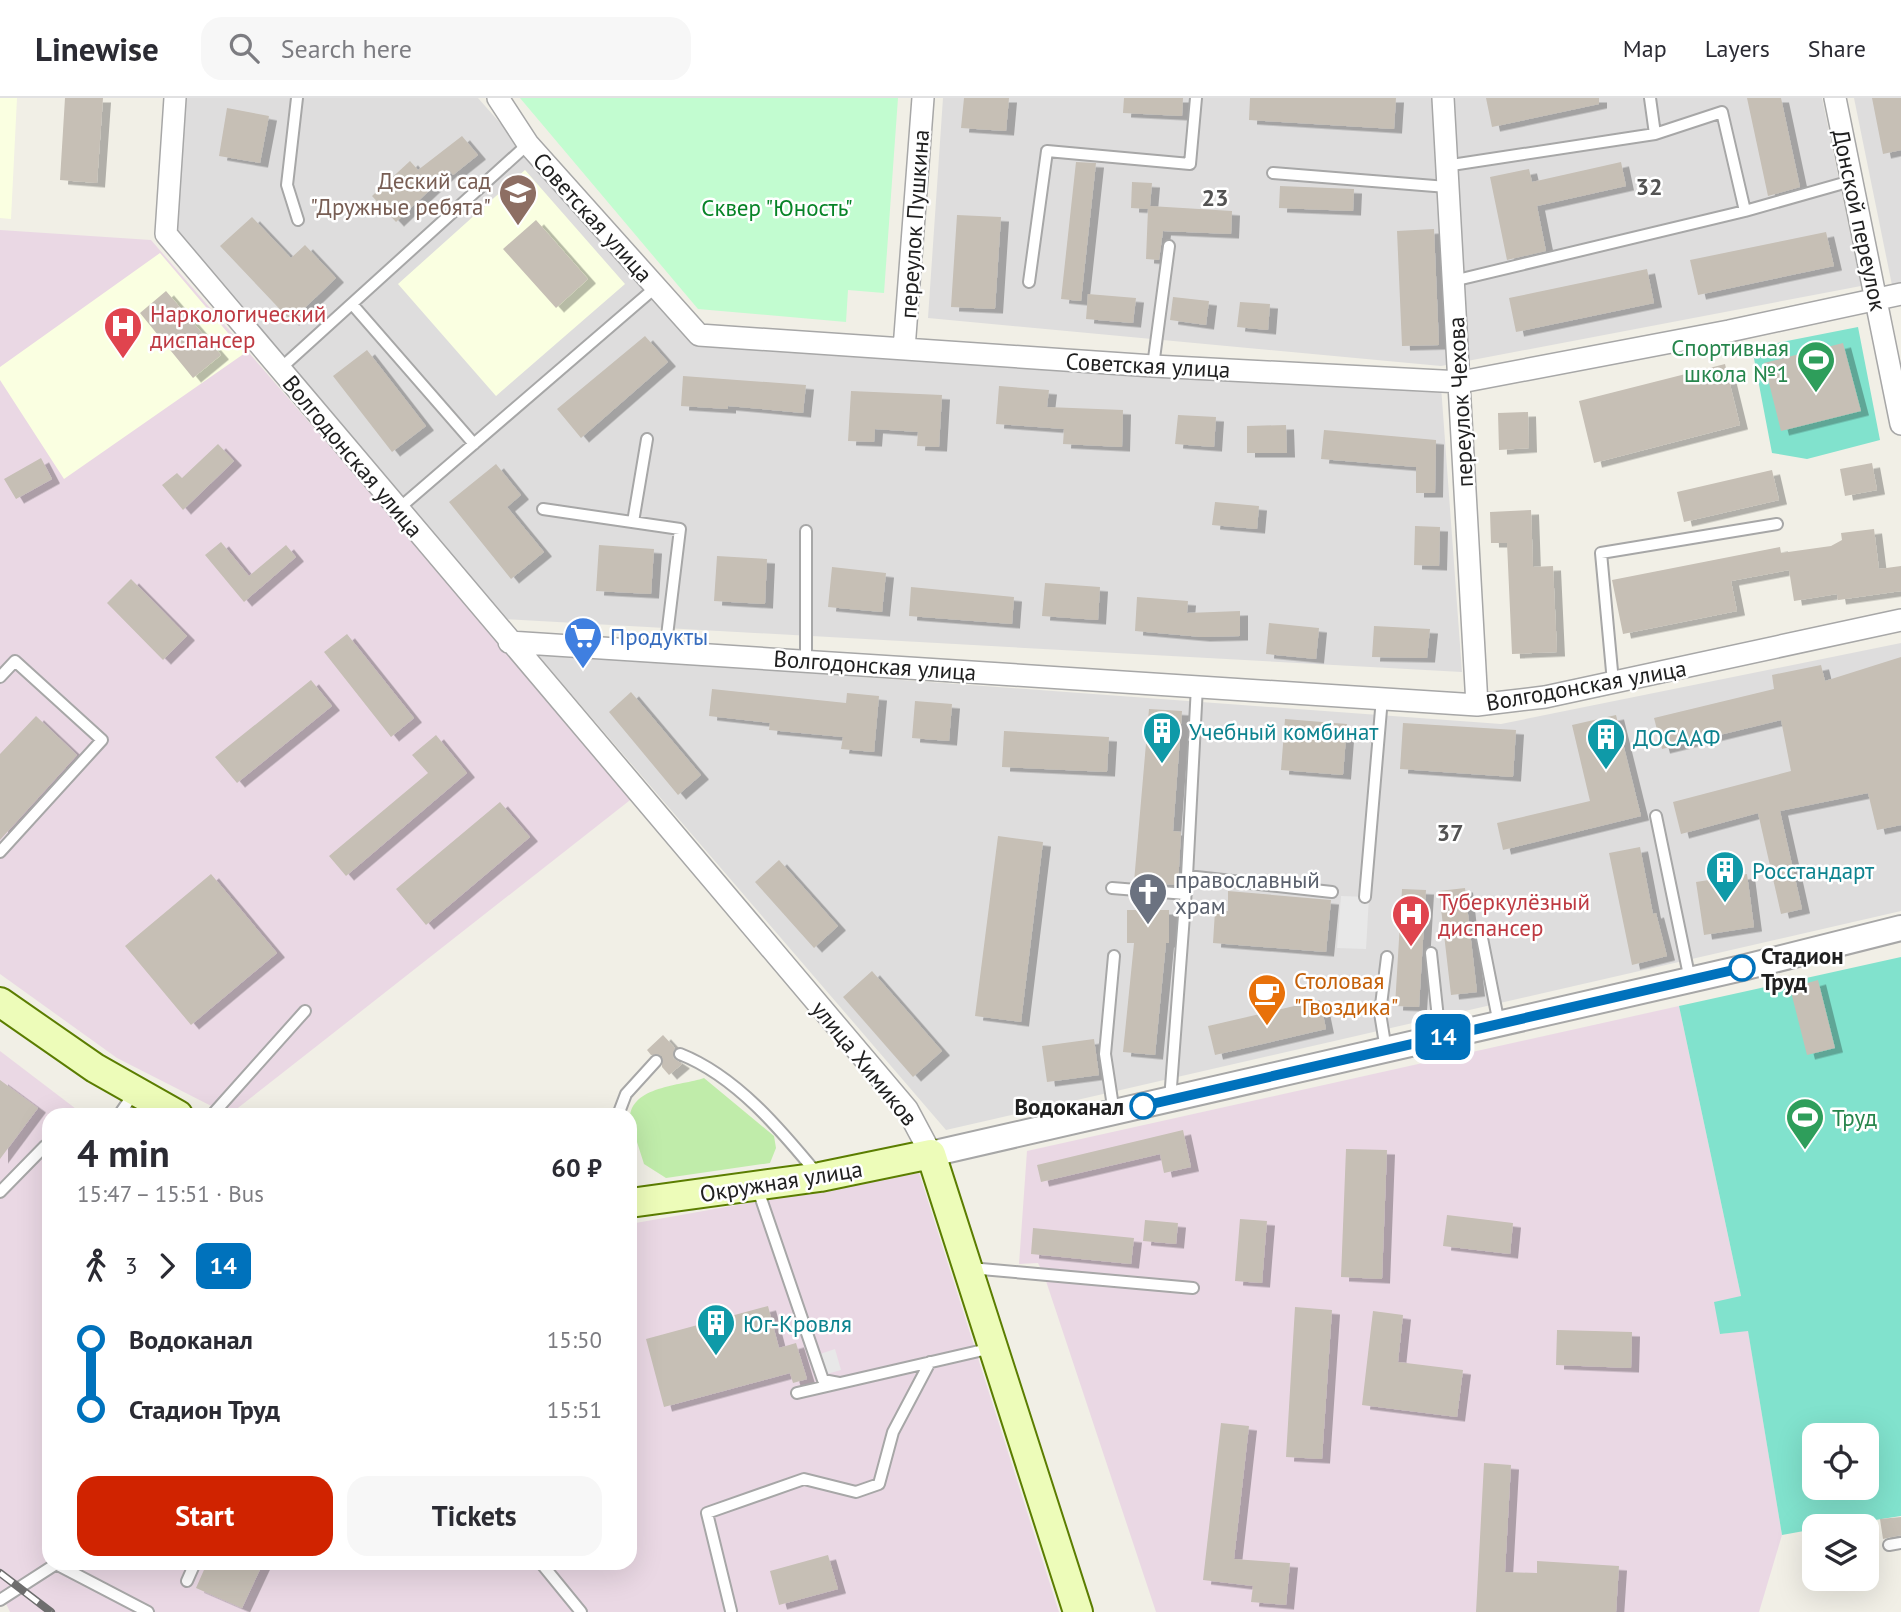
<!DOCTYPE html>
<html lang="en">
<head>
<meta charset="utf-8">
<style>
	:root { --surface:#fff; --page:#f7f7f7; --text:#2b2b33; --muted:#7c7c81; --line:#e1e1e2; --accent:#d02300 }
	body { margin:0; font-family:"PT Sans",sans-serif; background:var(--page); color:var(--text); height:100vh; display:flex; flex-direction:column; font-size:26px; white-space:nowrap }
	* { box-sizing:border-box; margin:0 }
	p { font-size:23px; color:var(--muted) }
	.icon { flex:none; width:38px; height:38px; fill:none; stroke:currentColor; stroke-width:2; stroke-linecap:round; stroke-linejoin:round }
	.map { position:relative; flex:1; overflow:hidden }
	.details { position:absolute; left:42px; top:1010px; width:595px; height:462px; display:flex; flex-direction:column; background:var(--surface); border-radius:21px; box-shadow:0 7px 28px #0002 }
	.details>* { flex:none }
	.badge { padding:0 14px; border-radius:10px; font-size:24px; line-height:46px }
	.fabs { position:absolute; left:1802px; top:1325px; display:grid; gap:14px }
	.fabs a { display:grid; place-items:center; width:77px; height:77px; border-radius:14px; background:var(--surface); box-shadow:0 7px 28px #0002; font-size:35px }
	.map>.badge { position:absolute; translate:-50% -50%; box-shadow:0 0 0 4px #fff }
	.legs { display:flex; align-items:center; gap:10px; height:77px; padding:0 35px; font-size:23px }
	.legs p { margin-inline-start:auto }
	.overview { display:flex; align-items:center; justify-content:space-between; height:119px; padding:0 35px }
	h1 { font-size:38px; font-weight:700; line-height:52px }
	.button { display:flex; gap:14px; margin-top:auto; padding:14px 35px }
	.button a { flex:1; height:80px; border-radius:21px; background:var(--accent); color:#fff; font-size:28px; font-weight:700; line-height:80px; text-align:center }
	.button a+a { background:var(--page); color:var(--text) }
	ul { padding:0 35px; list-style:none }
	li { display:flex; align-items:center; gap:24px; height:70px; font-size:26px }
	li i { display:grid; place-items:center; width:10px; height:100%; margin:0 9px; background:currentColor }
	li i::after { content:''; width:18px; height:18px; margin:-9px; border:5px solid; border-radius:50%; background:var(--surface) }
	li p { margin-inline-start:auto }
	li:first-child i { background:linear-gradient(#0000 50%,currentColor 0) }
	li:last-child i { background:linear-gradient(currentColor 50%,#0000 0) }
	header { display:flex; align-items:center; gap:42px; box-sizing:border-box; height:98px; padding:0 35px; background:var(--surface); border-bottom:2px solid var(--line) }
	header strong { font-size:33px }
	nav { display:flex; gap:38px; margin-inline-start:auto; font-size:24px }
	.search { width:490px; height:63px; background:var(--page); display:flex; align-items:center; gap:18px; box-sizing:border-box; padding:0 24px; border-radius:21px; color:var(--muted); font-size:26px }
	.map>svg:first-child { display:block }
</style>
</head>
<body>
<header>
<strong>Linewise</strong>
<div class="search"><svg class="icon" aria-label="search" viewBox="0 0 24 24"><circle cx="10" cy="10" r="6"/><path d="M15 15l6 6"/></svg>Search here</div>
<nav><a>Map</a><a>Layers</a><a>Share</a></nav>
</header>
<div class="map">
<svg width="1901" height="1514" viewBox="0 0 1901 1514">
	<defs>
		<filter id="shadow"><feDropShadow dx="8" dy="4.5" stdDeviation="0" flood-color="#0004"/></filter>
	</defs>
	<rect width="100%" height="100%" fill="#f1efe6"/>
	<!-- residential -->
	<path fill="#dedddd" d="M176 0H478L687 236 1441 288 1462 574 502 521 166 127Z
		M943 0H1822L1861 188 1441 268 928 220Z
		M1854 0H1901V196L1894 197Z
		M1901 545V813L946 1032 536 555 1501 626Z"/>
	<!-- industrial -->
	<path fill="#ead8e4" d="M0 132 151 142 634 699 229 1017 117 960 0 876Z
		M1679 908 1741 1198 1721 1236 1748 1232 1782 1437 1759 1514H1156L1044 1177 1038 1165 1019 1166 1027 1053Z
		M0 953 84 1017H49V1465H630V1126L919 1075 1059 1514H10L0 1493Z"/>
	<!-- education -->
	<path fill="#faffe1" d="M0 0H17L11 121 0 120Z
		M525 72 625 186 496 298 398 186Z
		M160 155 245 255 64 381 0 282V269Z"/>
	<!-- grass -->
	<path fill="#c0ecaa" d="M704 980 774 1038 776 1050 770 1065 666 1080 644 1066 630 1022C629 988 681 988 704 980Z"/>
	<!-- park -->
	<path fill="#c2fcd0" d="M520 0H898L884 195 848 192 846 224 698 211Z"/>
	<!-- pitch -->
	<path fill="#81e2cd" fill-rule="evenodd" d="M1858 229 1880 342 1807 361 1772 355 1752 250Z
		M1901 859V1418L1836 1428H1815V1431L1782 1437 1748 1233 1720 1236 1714 1204 1741 1198 1679 908ZM1815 1337H1867V1390H1815Z"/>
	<!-- parking -->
	<path fill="#e8e8e8" d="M1341 798 1369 799 1366 851 1337 850Z
		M835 1251 841 1272 823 1277 817 1257Z"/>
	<!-- building -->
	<path fill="#c6bfb5" filter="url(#shadow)" d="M65 0H103L97 85 60 82Z
		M964 0H1009L1006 33 961 30Z
		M1124 0H1183L1182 18 1123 15Z
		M1250 0H1396L1394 31 1249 22Z
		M1486 0H1599V6L1492 29Z
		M1747 0H1781L1800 89 1768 98Z
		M1872 0H1901V52L1883 56Z
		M227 10 269 18 260 65 219 58Z
		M462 38 478 57 453 77 450 73 396 124 372 98 410 63 418 72Z
		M1076 64 1096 65 1081 203 1061 201Z
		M1621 64 1626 88 1537 108 1546 153 1507 162 1490 79 1529 71 1532 84Z
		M1132 84 1152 85 1150 108 1232 113 1231 136 1163 133 1159 162 1146 161 1148 111 1131 110Z
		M1280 88 1354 91 1353 113 1279 110Z
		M957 117 1001 119 995 211 951 209Z
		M252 119 291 160 305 147 336 180 291 223 220 148Z
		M536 122 588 181 556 210 503 151Z
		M1434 131 1439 247 1402 248 1397 133Z
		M1826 134 1834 168 1698 197 1690 162Z
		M1647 171 1654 205 1516 234 1509 200Z
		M166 193 221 257 193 280 140 215Z
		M1088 196 1136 200 1133 225 1086 221Z
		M1173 199 1209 203 1206 227 1170 222Z
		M1240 204 1270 206 1268 232 1237 229Z
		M645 238 668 264 581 340 557 311Z
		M1843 245 1861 313 1781 333 1764 265Z
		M367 252 426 328 392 354 333 278Z
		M1725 266 1740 327 1594 365 1579 303Z
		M683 278 806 287 803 315 728 308V311L681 308Z
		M999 288 1049 292 1047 309 1123 312 1122 349 1063 346 1064 331 996 326Z
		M851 293 942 297 939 349 917 348 918 334 875 331 874 344 848 343Z
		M1528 314 1529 350 1499 352 1498 315Z
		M1178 317 1216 319 1214 349 1175 346Z
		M1286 327 1287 355H1247V328Z
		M1324 332 1436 342 1435 395H1416V369L1321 361Z
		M218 346 234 363 183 412 162 387 177 375 182 380Z
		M41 360 52 381 16 401 4 381Z
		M1872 365 1877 392 1845 398 1840 371Z
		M496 366 521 397 507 409 544 454 511 481 449 404Z
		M1772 372 1779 402 1684 424 1677 394Z
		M1215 404 1259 408 1257 431 1212 427Z
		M1531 412 1533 469 1553 468 1557 554 1512 556 1507 445H1491L1490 414Z
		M1415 428 1440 429 1439 468 1414 467Z
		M1874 431 1879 471 1901 468V493L1838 502 1837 496 1794 503 1789 472 1731 483 1737 513 1623 536 1612 482 1780 449 1781 455 1831 448 1842 442 1841 435Z
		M221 444 249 478 286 447 296 459 244 504 205 457Z
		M599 447 654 451 651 496 596 493Z
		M717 458 767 461 765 506 714 503Z
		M832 469 886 475 882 514 828 509Z
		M131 481 187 538 163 562 107 505Z
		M1045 485 1100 489 1098 522 1042 518Z
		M911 489 1014 499 1012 526 909 518Z
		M1137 499 1188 503 1187 515 1240 513V538L1202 539 1135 533Z
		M1269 525 1319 530 1316 561 1266 556Z
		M1374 528 1430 531 1427 560 1372 559Z
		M347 536 414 620 391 639 324 554Z
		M1901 559V727L1877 732 1868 695 1780 713 1802 811 1781 816 1758 715 1681 736 1673 704 1791 673 1781 622 1662 651 1654 620 1774 591 1772 577 1821 567 1825 583Z
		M311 582 332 608 237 685 215 659Z
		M712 591 846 605 847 595 879 598 874 654 841 651 843 639 769 632 770 625 709 618Z
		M631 594 701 677 678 697 609 614Z
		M915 603 952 606 949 643 912 640Z
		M1149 611 1182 613 1173 733 1181 734 1178 787 1134 784Z
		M1616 617 1641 718 1503 752 1497 725 1590 703 1572 627Z
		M36 618 77 657 0 742V656Z
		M1285 621 1347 626 1343 677 1281 672Z
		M1403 625 1516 632 1513 679 1400 671Z
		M1004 633 1109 639 1107 674 1002 669Z
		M436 637 467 675 346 778 329 758 428 675 412 657Z
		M500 704 530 739 426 827 396 791Z
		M998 738 1043 744 1021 924 975 918Z
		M1640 749 1653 816 1656 815 1667 858 1632 867 1609 755Z
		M779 762 838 828 814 850 755 784Z
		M211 776 277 855 191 927 125 848Z
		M1747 776 1754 829 1704 837 1696 784Z
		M1465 790 1477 894 1451 897 1439 793Z
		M1402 791 1426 792 1419 909 1395 908Z
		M1228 793 1331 802 1326 854 1213 845 1215 813H1228Z
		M1127 812H1169V845H1166L1155 957 1123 954 1134 845H1127Z
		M872 873 942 953 913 979 843 899Z
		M1818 882 1835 950 1807 957 1790 890Z
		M1320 902 1326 931 1215 957 1208 928Z
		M663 937 675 950 673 960 682 966 669 977 662 969V958L651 957 647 952Z
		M1094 941 1099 977 1047 984 1042 948Z
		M0 982 38 1010 0 1061Z
		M1183 1032 1191 1069 1164 1075 1160 1056 1041 1084 1037 1067Z
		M1346 1051 1387 1052 1382 1181 1341 1179Z
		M1447 1117 1513 1125 1510 1156 1443 1148Z
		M1240 1121 1267 1123 1262 1185 1235 1183Z
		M1145 1122 1178 1125 1176 1146 1143 1143Z
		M1033 1130 1134 1140 1131 1166 1031 1156Z
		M768 1208 779 1250 796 1245 807 1281 793 1285 790 1275 664 1309 646 1241Z
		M1295 1209 1332 1212 1322 1361 1286 1359Z
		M1373 1213 1403 1217 1398 1264 1463 1272 1457 1319 1362 1307Z
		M1557 1232 1632 1234 1631 1270 1556 1267Z
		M1221 1325 1249 1328 1234 1461 1290 1465 1286 1507 1251 1504 1253 1488 1203 1482Z
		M1484 1365 1511 1367 1505 1474 1537 1475V1463L1619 1468 1616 1514H1476Z
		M1901 1419V1437L1883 1441 1880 1421Z
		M828 1457 838 1491 779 1507 770 1473Z
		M207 1465H263L242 1510 196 1490Z"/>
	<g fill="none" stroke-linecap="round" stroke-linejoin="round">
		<defs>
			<path id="service" d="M297 0 287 87 298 122
				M1655 36 1722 14 1745 113
				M1445 68 1655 36 1650 0
				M1273 75 1447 89
				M1453 183 1745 113 1851 83
				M1029 184 1047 53 1190 66 1196 0
				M352 206 474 346
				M1153 268 1169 148
				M281 270 528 46
				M543 411 680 431 665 554
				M397 412 656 189
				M633 424 647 341
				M806 563V433
				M0 579 15 563 102 642 0 754
				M1613 584 1601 455 1777 426
				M1656 718 1690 882
				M1187 778 1332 794
				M1112 790 1186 796
				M1365 799 1382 600
				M1482 840 1499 926
				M1431 855 1440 939
				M1114 858 1105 956 1114 1015
				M1386 952 1380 915 1387 859
				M680 956C736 978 781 1032 818 1077
				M1170 1002 1187 778 1197 588
				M119 1017 134 995
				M212 1017 305 913
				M618 1017 626 996 656 963
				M757 1089 823 1282 839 1285
				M0 1094 45 1048 49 1049
				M970 1170 1193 1190
				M797 1295 992 1250
				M1889 1447 1901 1445
				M541 1465 581 1514
				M187 1483 195 1465
				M0 1502 56 1466 148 1514
				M731 1513 707 1415 804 1381 856 1394 879 1386 893 1334 930 1264"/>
			<path id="minor" d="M175 0 166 136 907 1011 931 1056
				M498 0 528 46 699 237 1153 268 1461 284 1729 233 1901 196
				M1443 0 1477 607
				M1835 0 1901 326
				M904 251 923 0
				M509 544 1477 607 1545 599 1901 522"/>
			<path id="tertiary" d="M931 1056 1742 870 1901 830"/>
			<path id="secondary" d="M0 904 95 970 178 1017
				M630 1105 820 1079 931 1056 1078 1514"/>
		</defs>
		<!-- service casing -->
		<use href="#service" stroke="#a7a7a7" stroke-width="14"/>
		<!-- minor casing -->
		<use href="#minor" stroke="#a7a7a7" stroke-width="24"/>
		<!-- tertiary casing -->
		<use href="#tertiary" stroke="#a7a7a7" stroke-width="28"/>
		<!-- secondary casing -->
		<use href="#secondary" stroke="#5b7d01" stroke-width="32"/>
		<!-- service -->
		<use href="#service" stroke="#fff" stroke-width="10"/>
		<!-- minor -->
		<use href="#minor" stroke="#fff" stroke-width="21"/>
		<!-- tertiary -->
		<use href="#tertiary" stroke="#fff" stroke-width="24"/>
		<!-- secondary -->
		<use href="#secondary" stroke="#edfcb9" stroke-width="28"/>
		<defs>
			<path id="rail" d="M0 1475 51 1514"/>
		</defs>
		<!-- rail casing -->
		<use href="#rail" stroke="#6e6e6e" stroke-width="8"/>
		<!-- rail -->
		<use href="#rail" stroke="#fff" stroke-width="5" stroke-dasharray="16" stroke-linecap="butt"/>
	</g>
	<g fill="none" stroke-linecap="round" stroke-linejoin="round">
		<defs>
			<path id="line-1" d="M1143 1008 1742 870"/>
		</defs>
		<!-- line-1 casing -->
		<use href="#line-1" stroke="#fff" stroke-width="16"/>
		<!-- line-1 -->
		<use href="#line-1" stroke="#0072bc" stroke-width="10"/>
	</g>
	<!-- icons -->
	<defs>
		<symbol id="school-pin" viewBox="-11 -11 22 30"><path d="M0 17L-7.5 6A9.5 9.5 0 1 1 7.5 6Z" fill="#8d6e63" stroke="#fff"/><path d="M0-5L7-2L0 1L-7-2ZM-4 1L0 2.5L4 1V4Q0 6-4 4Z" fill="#fff"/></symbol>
		<symbol id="hospital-pin" viewBox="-11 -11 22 30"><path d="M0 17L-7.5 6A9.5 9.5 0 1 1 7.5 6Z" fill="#e0444e" stroke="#fff"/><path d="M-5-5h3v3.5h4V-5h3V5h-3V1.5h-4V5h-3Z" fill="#fff"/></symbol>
		<symbol id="stadium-pin" viewBox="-11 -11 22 30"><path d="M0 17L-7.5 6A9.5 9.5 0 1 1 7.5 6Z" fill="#2e9e5b" stroke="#fff"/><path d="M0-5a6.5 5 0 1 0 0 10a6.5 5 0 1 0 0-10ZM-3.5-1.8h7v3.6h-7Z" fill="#fff"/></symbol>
		<symbol id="supermarket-pin" viewBox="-11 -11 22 30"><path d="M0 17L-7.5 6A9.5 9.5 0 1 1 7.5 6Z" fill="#3f7fe0" stroke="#fff"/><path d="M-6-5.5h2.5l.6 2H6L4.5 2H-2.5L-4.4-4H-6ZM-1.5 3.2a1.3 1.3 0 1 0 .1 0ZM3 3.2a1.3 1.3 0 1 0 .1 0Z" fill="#fff"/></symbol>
		<symbol id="building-pin" viewBox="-11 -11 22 30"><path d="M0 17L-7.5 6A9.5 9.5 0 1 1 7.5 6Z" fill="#0f9aa8" stroke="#fff"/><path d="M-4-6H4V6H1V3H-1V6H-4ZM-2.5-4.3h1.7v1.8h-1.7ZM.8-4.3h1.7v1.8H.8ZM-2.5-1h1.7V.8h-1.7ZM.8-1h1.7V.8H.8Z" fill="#fff"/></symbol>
		<symbol id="church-pin" viewBox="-11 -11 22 30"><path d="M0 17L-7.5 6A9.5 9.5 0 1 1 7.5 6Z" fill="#6b7280" stroke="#fff"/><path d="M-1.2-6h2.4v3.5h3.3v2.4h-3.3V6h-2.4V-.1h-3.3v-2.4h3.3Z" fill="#fff"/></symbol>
		<symbol id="cafe-pin" viewBox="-11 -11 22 30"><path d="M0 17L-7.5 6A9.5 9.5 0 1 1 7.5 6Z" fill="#e8710a" stroke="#fff"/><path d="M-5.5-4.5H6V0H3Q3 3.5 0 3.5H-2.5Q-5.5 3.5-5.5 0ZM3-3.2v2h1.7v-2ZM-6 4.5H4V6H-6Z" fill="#fff"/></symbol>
	</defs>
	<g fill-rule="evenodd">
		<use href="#school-pin" x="496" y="73" width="44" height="60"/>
		<use href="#hospital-pin" x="101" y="206" width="44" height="60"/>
		<use href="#stadium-pin" x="1794" y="240" width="44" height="60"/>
		<use href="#supermarket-pin" x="561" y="516" width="44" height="60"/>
		<use href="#building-pin" x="1140" y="611" width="44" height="60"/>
		<use href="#building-pin" x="1584" y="617" width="44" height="60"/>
		<use href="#building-pin" x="1703" y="750" width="44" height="60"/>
		<use href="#church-pin" x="1126" y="772" width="44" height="60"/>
		<use href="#hospital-pin" x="1389" y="794" width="44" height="60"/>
		<use href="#cafe-pin" x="1245" y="873" width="44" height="60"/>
		<use href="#stadium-pin" x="1783" y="997" width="44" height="60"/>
		<use href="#building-pin" x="694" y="1203" width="44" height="60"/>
	</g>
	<!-- markers -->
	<g fill="#fff" stroke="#0072bc" stroke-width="3.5">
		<circle cx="1742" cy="870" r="12"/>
		<circle cx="1143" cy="1008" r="12"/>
	</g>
	<g text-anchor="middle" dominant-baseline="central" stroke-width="5" stroke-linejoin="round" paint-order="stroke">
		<!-- education labels -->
		<g font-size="23" fill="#785e54" stroke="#fff" text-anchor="end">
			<text x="491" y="82">Деский сад<tspan x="491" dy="26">"Дружные ребята"</tspan></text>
		</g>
		<!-- park labels -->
		<g font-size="23" fill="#078427" stroke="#fff">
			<text x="777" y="109">Сквер "Юность"</text>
		</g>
		<!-- street labels -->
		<g font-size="23" fill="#202020" stroke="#fff">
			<text transform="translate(593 119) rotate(48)">Советская улица</text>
			<text transform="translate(1860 122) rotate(78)">Донской переулок</text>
			<text transform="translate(914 126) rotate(-86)">переулок Пушкина</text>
			<text transform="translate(1148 267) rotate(3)">Советская улица</text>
			<text transform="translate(1460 304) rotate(-93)">переулок Чехова</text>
			<text transform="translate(353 358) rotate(50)">Волгодонская улица</text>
			<text transform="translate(875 567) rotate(4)">Волгодонская улица</text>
			<text transform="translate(1586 587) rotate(-10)">Волгодонская улица</text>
			<text transform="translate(865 965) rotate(51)">улица Химиков</text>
			<text transform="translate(781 1083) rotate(-9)">Окружная улица</text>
		</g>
		<!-- health labels -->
		<g font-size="23" fill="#be3a42" stroke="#fff" text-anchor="start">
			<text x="150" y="215">Наркологический<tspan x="150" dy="26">диспансер</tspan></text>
			<text x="1438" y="803">Туберкулёзный<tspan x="1438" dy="26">диспансер</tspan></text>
		</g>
		<!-- leisure labels -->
		<g font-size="23" fill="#27864d" stroke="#fff" text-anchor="end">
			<text x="1789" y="249">Спортивная<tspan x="1789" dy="26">школа №1</tspan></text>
			<text x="1832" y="1019" text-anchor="start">Труд</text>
		</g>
		<!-- shop labels -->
		<g font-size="23" fill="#366cbe" stroke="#fff" text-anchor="start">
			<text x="610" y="538">Продукты</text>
		</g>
		<!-- culture labels -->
		<g font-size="23" fill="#0d838f" stroke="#fff" text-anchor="start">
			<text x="1189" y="633">Учебный комбинат</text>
			<text x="1633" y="639">ДОСААФ</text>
			<text x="1752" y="772">Росстандарт</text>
			<text x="743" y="1225">Юг-Кровля</text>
		</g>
		<!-- worship labels -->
		<g font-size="23" fill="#5b616d" stroke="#fff" text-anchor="start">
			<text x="1175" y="781">православный<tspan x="1175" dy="26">храм</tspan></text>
		</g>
		<!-- stop labels -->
		<g font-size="23" font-weight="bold" fill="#202020" stroke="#fff" text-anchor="start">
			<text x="1761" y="857">Стадион<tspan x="1761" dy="26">Труд</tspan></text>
			<text x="1124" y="1008" text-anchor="end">Водоканал</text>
		</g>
		<!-- food labels -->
		<g font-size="23" fill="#c56008" stroke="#fff" text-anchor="start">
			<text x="1294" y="882">Столовая<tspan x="1294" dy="26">"Гвоздика"</tspan></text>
		</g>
		<!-- neighbourhood labels -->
		<g font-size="24" font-weight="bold" fill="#535353" stroke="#fff">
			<text x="1649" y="88">32</text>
			<text x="1215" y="99">23</text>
			<text x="1450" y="734">37</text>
		</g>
	</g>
</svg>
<div class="fabs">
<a><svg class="icon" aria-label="locate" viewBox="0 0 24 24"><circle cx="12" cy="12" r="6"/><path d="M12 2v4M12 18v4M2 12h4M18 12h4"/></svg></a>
<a><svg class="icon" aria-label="layers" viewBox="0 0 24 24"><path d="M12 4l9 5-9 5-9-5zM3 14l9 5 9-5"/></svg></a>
</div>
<b class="badge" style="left:1443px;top:939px;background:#0072bc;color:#fff">14</b>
<section class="details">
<div class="overview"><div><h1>4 min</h1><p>15:47 – 15:51 · Bus</p></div><b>60 ₽</b></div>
<div class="legs"><svg class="icon" aria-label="walk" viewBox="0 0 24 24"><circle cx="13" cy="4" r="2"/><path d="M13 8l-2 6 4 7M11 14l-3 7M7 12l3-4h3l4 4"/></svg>3<svg class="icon" aria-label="forward" viewBox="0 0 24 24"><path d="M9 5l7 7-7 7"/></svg><b class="badge" style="background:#0072bc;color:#fff">14</b></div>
<ul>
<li><i style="color:#0072bc"></i><b>Водоканал</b><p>15:50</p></li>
<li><i style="color:#0072bc"></i><b>Стадион Труд</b><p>15:51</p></li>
</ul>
<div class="button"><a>Start</a><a>Tickets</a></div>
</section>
</div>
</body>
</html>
